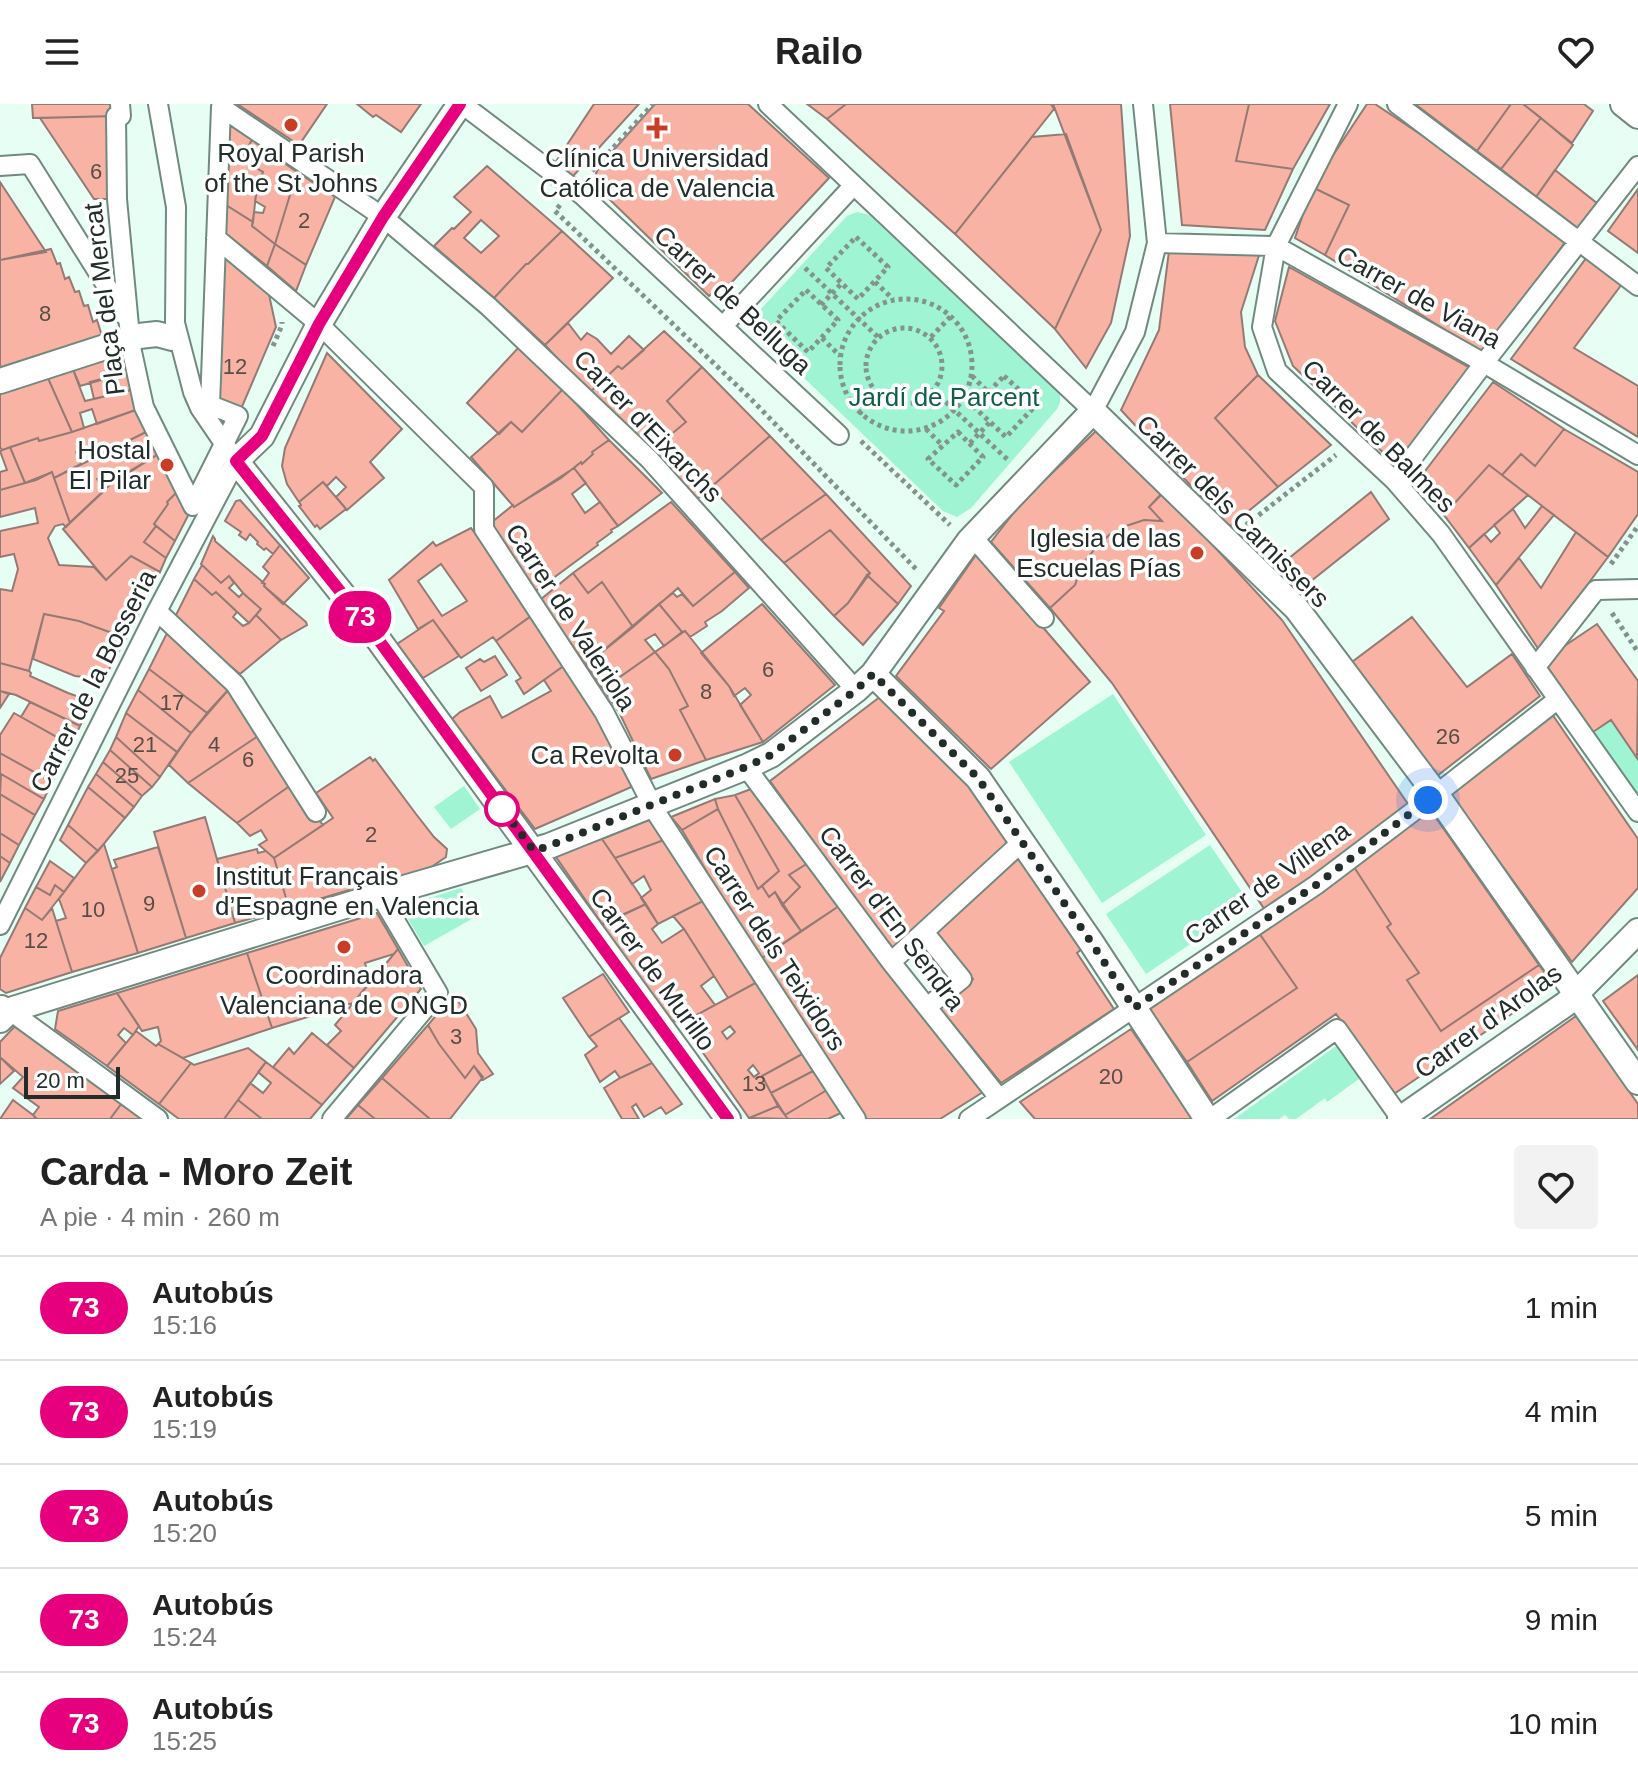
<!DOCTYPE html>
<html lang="es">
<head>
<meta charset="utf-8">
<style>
	:root { --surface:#fff; --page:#f2f2f2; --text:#222; --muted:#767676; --line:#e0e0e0 }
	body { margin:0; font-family:Arial,sans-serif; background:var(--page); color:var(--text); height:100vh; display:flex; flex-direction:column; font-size:30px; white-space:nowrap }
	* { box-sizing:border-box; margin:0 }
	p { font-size:26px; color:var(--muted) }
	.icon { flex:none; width:44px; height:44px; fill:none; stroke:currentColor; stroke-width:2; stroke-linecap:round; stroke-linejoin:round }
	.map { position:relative; height:1015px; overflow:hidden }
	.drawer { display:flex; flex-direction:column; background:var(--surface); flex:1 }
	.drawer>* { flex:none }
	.badge { padding:0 16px; border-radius:26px; font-size:28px; line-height:52px }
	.scale { position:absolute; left:24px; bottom:20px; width:96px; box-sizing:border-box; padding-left:8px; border:4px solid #222d29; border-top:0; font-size:22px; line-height:28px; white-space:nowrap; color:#222d29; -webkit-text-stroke:6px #fff; paint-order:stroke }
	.you { position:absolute; width:40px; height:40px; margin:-20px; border:6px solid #fff; border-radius:50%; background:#1a73e8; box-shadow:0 0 0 12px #1a73e833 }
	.map>.badge { position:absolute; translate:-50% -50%; box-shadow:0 0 0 4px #fff }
	.round { display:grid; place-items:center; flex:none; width:84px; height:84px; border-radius:8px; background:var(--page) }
	.summary { display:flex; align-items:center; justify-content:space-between; height:136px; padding:0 40px }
	h1 { font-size:38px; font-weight:600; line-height:60px }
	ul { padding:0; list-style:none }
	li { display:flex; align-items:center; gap:24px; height:104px; padding:0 40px; border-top:2px solid var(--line) }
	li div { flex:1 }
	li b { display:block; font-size:30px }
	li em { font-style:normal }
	li .badge { min-width:88px; font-weight:700; text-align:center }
	header { display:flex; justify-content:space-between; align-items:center; height:104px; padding:0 40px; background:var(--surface); font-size:36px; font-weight:600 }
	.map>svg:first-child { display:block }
</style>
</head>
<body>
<header><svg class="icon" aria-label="menu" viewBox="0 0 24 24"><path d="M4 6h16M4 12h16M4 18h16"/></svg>Railo<svg class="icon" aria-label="heart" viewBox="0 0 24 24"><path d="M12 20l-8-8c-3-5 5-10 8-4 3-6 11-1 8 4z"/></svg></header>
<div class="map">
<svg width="1638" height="1015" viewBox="0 0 1638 1015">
	<rect width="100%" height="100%" fill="#e7fef4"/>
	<!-- green -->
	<path fill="#9ff4d3" d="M857 108 869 111 1060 288V298L1057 305 971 404 957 413 943 407 759 231 752 219 758 208 847 112Z
		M1113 590 1206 731 1102 799 1009 658Z
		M1611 616 1636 653H1638V694L1593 628Z
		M464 682 480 705 451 725 434 703Z
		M1210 741 1250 800 1146 870 1106 810Z
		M461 784 477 812 424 842 401 803Z
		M1339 940 1363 972 1327 998 1325 994 1296 1015H1289L1285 1011 1279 1015H1234Z"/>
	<!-- building -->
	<path fill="#f8b3a4" stroke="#947a75" stroke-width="2" fill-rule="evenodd" d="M32 0H120L116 12 33 14Z
		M237 0H327L299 41Z
		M357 0H421L401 28 376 11 373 13Z
		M594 0H639L565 81 549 68Z
		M655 0H748L829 74 717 194 712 189 709 192 605 91 607 89 598 80 596 69 601 60Z
		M807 0H846L827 15Z
		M846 0H1051L1054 5 955 130 827 15Z
		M1053 0H1121L1130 132 1111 219 1086 264 1055 225 1101 126Z
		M1170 0H1249L1236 57 1293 65 1265 126 1182 121Z
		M1249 0H1330L1293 65 1236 57Z
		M1367 0H1375L1426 34 1566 137 1484 250 1325 151 1349 101 1312 83Z
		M1415 0H1511L1477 47Z
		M1511 0H1523L1541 14 1501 65 1477 47Z
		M1523 0H1584L1593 7 1572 39Z
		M116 12 117 95H94L40 14Z
		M1541 14 1573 41 1536 93 1501 65Z
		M220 15 252 36 241 55 219 42Z
		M1066 30 1101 126 1055 225 955 130 1032 33Z
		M252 36 297 68 275 140 252 122 254 108 263 109 265 103 255 97 258 80 263 68 241 55Z
		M219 42 263 68 256 90 219 68Z
		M487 62 562 127 528 160H526L494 194 434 142 452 124 454 125 471 108 454 93ZM481 116 499 132 481 149 464 134Z
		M1555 66 1598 100 1579 124 1575 123 1536 93Z
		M219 68 256 90 253 118 218 96Z
		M297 68 335 93 306 161 275 140Z
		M0 78 46 148 0 156Z
		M1312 83 1349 101 1325 151 1295 134Z
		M1638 85V149L1608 127Z
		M218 96 253 118 252 122 275 140 267 162 216 122Z
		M562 127 613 174 545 241 494 194 526 160H528Z
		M1170 139 1262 142 1241 208 1245 243 1258 271 1215 314 1278 383 1229 423 1121 306 1159 226Z
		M275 140 306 161 296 187 267 162Z
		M215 144 268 186 276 223 238 312 210 301Z
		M51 145 57 160 60 159 65 175 69 173 75 188 79 187 84 202 88 201 93 218 97 216 102 232 0 267V156Z
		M1587 153 1622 180 1574 244 1638 282V333L1511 255Z
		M1289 163 1470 264 1396 361 1293 262 1275 217Z
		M568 219 581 236 587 229 597 235 611 250 629 232 644 246 622 265 618 262 589 289 545 241Z
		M664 227 702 263 667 297 686 318 650 348 589 289 618 262 622 265Z
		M520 242 563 285 522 328 511 318 499 330 467 299Z
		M131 243 136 266 80 282 72 263Z
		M327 249 402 325 370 358 384 374 347 406 336 393 346 383 336 373 327 382 323 378 299 398 287 380 282 362 285 344Z
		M72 263 85 297 140 284 144 303 97 320 92 305 80 309 84 324 72 328 47 272Z
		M702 263 770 332 696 396 650 348 686 318 667 297Z
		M136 266 140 284 94 295 90 278Z
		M1258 271 1331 341 1278 383 1215 314Z
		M47 272 72 328 39 337 38 334 2 346 0 343V288Z
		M1493 278 1564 325 1535 362 1521 350 1502 371 1489 361 1444 411 1416 379Z
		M563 285 609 336 592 348 593 350 582 360 581 358 561 374 514 403 471 353 511 318 522 328Z
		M144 303 154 324 98 352 93 340 76 348 81 360 54 374 52 368 25 379 10 343 38 334 39 337 72 328Z
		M154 324 165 346 112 379 107 370 97 375 104 387 70 419 54 374Z
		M1564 325 1638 368V410L1608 453 1502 371 1521 350 1535 362Z
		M1097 326 1162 389 1149 403 1162 417 1144 416 1126 422 1109 431 1094 446 1082 461 1075 481 1050 504 991 438 1022 398Z
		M770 332 826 390 761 436 711 383Z
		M609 336 662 389 618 422 574 364 581 358 582 360 593 350 592 348Z
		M10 343 25 379 0 386V368L7 366 0 347Z
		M165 346 183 382 167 398 168 400 154 420 156 422 144 438 166 454 160 468 131 452 106 476 63 425 115 376Z
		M1489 361 1528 391 1469 444 1444 411Z
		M574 364 586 379 572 390 585 409 600 398 618 422 611 426 612 428 597 439 598 441 533 489 486 423 513 401 514 403Z
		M52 368 70 419 66 423 63 420 55 422 48 434 59 461 94 463 106 476 131 452 160 468 126 534 79 517 44 510 29 567 0 559V485L12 487 18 465 14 450 0 453V427L38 419 35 404 0 413V386L36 376Z
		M323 378 346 405 320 425 317 421 315 423 299 402 301 401 299 398Z
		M183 382 193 402 175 437 154 420 168 400 167 398Z
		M1164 388 1282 516 1408 700 1308 778 1265 806 1112 579 1050 504 1075 481 1082 461 1094 446 1109 431 1126 422 1144 416 1162 417 1149 403Z
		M1371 388 1389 415 1301 485 1283 459Z
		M826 390 911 482 898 500 867 471 870 469 830 426 784 459 761 436Z
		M240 396 280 441 273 450 266 444 264 446 257 440 258 438 250 430 246 436 239 431 241 428 225 417 236 397Z
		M671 398 735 468 693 502 678 484 633 523 602 478 588 489 573 469Z
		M1542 402 1554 411 1496 481 1469 444 1484 430 1491 438 1500 429 1494 421 1513 405 1525 424Z
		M156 422 175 437 166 454 144 438Z
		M471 424 534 510 496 537 493 533 461 554 433 516 418 525 389 476 433 438 436 442ZM441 460 467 497 442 512 418 477Z
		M830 426 870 469 848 499 834 512 784 459Z
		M1576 428 1608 453 1539 546 1496 481 1519 454 1541 484Z
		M213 432 215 435V437L265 480 264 482 306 518 307 521 281 536 256 511 261 505 243 489 229 472 221 479 202 461 201 460Z
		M280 441 309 474 283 500 264 482 265 480 262 479 269 469 263 463Z
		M978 448 1090 578 991 665 896 572 944 507 939 504Z
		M202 461 221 479 229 472 234 479 229 484 239 493 243 489 261 505 249 519 216 488 212 491 194 475Z
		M735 468 749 484 722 507 705 518 707 522 690 533 685 527 682 528 659 500 673 489 677 493 682 490 693 502Z
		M573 469 588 489 602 478 633 523 586 561 540 496Z
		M867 471 898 500 863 541 834 512 848 499Z
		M194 475 212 491 216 488 237 508 233 513 243 522 249 519 256 511 281 536 240 570 174 515Z
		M659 500 682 528 664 542 655 530 645 536 655 548 603 585 586 561Z
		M762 500 835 581 763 638 740 601 751 591 745 584 734 592 729 582 701 549Z
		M44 510 79 517 126 534 104 575 75 572 33 555Z
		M531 512 565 561 524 590 516 577 521 574 496 537Z
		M1412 513 1467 583 1512 550 1540 592 1437 672 1352 558Z
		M433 516 459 552 423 574 397 540Z
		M1597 520 1638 577 1637 654 1611 616 1593 628 1548 564V560L1560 545Z
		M685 527 729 582 763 638 706 656 680 606 688 602 669 565 655 548Z
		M167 529 229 585 207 609 149 565Z
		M655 548 669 565 688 602 680 606 706 656 651 675 620 610 603 585Z
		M495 552 507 571 481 587 466 564 480 555 484 558Z
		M0 559 29 567 31 569 30 572 68 589 93 598 80 622 16 591 0 587Z
		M565 561 604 616 636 681 535 725 452 615 460 608 490 592 502 614 551 587 544 576Z
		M149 565 207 609 191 629 138 586Z
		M229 585 258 632 188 679 169 661 191 629Z
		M138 586 191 629 177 648 126 609Z
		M0 587 9 590 0 604Z
		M881 592 965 675 1010 739 893 849 770 677Z
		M30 598 80 622 71 641 21 613Z
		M14 609 71 641 52 678 0 649V631Z
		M126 609 177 648 160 673 116 633Z
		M1552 610 1638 735V784L1572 858 1448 687Z
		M258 632 291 681 237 719 188 679Z
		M116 633 160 673 152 683 110 646Z
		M110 646 152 683 142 692 103 658Z
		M0 649 52 678 44 695 1 670 0 671Z
		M370 653 373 657 375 655 416 710 434 733 447 745 446 753 424 768 350 790 349 786 289 804 274 754 333 714 316 689Z
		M103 658 142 692 134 703 96 670Z
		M1 670 44 695 35 711 0 690Z
		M96 670 134 703 125 714 88 683Z
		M291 681 323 721 274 754 259 741 267 736 261 726 250 732 237 719Z
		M88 683 125 714 98 747 68 721Z
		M751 685 808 759 789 771 800 783 782 801 775 788 769 793 762 782 779 767 735 691Z
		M0 690 35 711 19 741 0 729Z
		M735 691 779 767 758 785 718 705 715 695Z
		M715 695 718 705 682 726 671 713Z
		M1429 704 1539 861 1441 927 1407 876 1419 869 1387 823 1391 820 1354 763Z
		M718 705 758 785 762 782 769 793 775 788 801 827 759 856 682 726Z
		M205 713 235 819 186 834 154 728Z
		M649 716 664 736 615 754 602 735Z
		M68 721 98 747 86 759 60 736Z
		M0 729 19 741 10 759 0 752Z
		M602 735 646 800 602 820 554 750Z
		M664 736 703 797 658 820 641 794 651 786 644 772 632 780 615 754Z
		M104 740 138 849 72 868 56 817 66 814 59 795 86 759Z
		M158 743 186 834 138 849 112 765 117 763 114 756Z
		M257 745 258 749 266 747 274 754 289 804 235 819 217 755Z
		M1017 749 1083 844 1077 849 1114 905 1001 979 938 902 973 875 932 825Z
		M0 752 10 759 0 778Z
		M50 757 74 774 64 788 55 781 50 791 36 783Z
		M808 759 839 802 801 827 782 801 800 783 789 771Z
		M1354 763 1391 820 1387 823 1419 869 1407 876 1441 927 1539 861 1554 881 1394 990 1336 910 1212 997 1187 958 1297 884 1259 829Z
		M55 781 64 788 42 816 25 804 36 783 50 791Z
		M703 797 759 877 728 894 684 825 673 812Z
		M646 800 658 820 652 825 662 839 684 825 714 872 701 882 715 901 682 919 671 916 600 822Z
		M839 802 983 988 940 1015H866L759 856Z
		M25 804 42 816 52 804 72 868 6 889 0 885V854Z
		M377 809 398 845 394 850 365 859 370 878 353 899 272 924 247 849Z
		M1259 829 1297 884 1187 958 1147 902Z
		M398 845 421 885 354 964 327 941 341 927 335 921Z
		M247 849 272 924 183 954 158 940 161 937 158 923 142 927 117 889Z
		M603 870 629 908 589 933 563 894Z
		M1638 871V946L1603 897Z
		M759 877 804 949 762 972 778 1002 749 1014 682 919ZM730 922 735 928 727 935 722 928ZM753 961 759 969 754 973 748 966Z
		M117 889 139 922 133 931 124 924 118 931 126 939 107 962 55 925 58 907Z
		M454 890 476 925 478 949 493 970 483 976 474 962 465 974 439 940 428 921Z
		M1576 912 1638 1000V1015H1430Z
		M619 914 652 959 620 974 615 967 600 978 585 951 597 942 589 933Z
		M16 921 122 999 110 1015H37L33 1011 39 1003 13 984 23 973 0 953V938Z
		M428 921 439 940 465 974 474 962 483 973 450 1015H430L382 974Z
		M1131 925 1193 1015H1035L1020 998Z
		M136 927 156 942 158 940 191 959 159 1000 107 962Z
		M312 929 354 964 322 1001 273 963 289 944 294 950Z
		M248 944 266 958 224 1015H179L159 1000 191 959 194 961Z
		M804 949 813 967 771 989 762 972Z
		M0 953 14 967 0 980Z
		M266 958 322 1001 310 1015H262L238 996 250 979 263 989 271 979 258 968Z
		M652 959 682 1000 666 1010 661 1003 644 1013 636 1000 632 1003 639 1015H622L604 984 620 974Z
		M813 967 827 986 785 1011 771 989Z
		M382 974 430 1015H375L358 1001Z
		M827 986 843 1008 828 1015H788L785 1011Z
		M13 996 33 1011 35 1013 34 1015H0Z
		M238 996 262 1015H224Z
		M122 999 144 1015H110Z
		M358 1001 375 1015H346Z
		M778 1002 788 1015 749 1014Z"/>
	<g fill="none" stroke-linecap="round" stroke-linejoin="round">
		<defs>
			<path id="pedestrian" d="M120 0 121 12H116L117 95 131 243 144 303 193 402 238 312 210 301 221 3 222 0
				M462 0 582 91 839 331
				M768 0 1093 307 1135 228 1157 139 1143 0
				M1348 0 1276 142 1262 223 1277 267 1395 377 1441 430 1638 708
				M1397 0 1638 182
				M221 3 383 113 488 202 649 355 856 586
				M0 62 30 60 126 213
				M216 134 319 220 484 383V425L604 608 657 710 856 1015
				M1157 139 1276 142 1484 259 1638 351
				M723 222 853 82
				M1395 377 1484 259 1638 62
				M969 437 977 438 1044 514
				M157 507 235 580 316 708
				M1535 564 1596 486 1638 485
				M746 663 891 858 999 994
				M0 821 157 507 236 357 200 304 193 288 175 219 176 103 158 0
				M924 828 962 875 927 903
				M891 858 1022 738
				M2 901 158 1015
				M332 1015 438 889 380 791
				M969 1015 1316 781 1443 685 1557 596
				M1210 1015 1337 925 1401 1015"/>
			<path id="minor" d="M460 0 383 113 319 220 262 332 236 357 375 531 728 1015
				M1623 0 1638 12
				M0 277 139 232 157 230 172 234
				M873 570 978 674 1091 838 1207 1015
				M0 916 10 906 380 791 549 742 746 663 771 651 856 586 873 570 969 437 1093 307 1297 505 1436 690 1638 978
				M1400 1015 1567 899 1638 827"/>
		</defs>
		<!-- pedestrian casing -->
		<use href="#pedestrian" stroke="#718a7f" stroke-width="22"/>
		<!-- minor casing -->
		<use href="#minor" stroke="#718a7f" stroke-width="28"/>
		<!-- path -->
		<path stroke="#83948d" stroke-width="5" stroke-dasharray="4 4" stroke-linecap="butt" d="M592 67 653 0
			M560 101 555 107 750 294 917 466
			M856 133 888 163 858 195 826 164Z
			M805 164 878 233
			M875 178 893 195
			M806 186 838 216 808 248 776 217Z
			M840 261a66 66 0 1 1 132 0a66 66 0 1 1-132 0Z
			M821 201 842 179
			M866 262a38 38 0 1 1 76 0a38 38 0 1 1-76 0Z
			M931 233 952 211
			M822 234 840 252
			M273 242 282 221V218
			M972 272 988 288
			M1004 272 1036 301 1006 333 974 303Z
			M934 287 1008 356
			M859 310 877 290
			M926 325 942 341
			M958 328 983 353 956 381 928 355Z
			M861 337 950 421
			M970 339 990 318
			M1246 421 1336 351
			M1611 460 1638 422
			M1612 509 1638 548"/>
		<!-- pedestrian -->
		<use href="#pedestrian" stroke="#fff" stroke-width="18"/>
		<!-- minor -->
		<use href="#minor" stroke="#fff" stroke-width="24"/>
	</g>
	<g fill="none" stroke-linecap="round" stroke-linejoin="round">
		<defs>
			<path id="line" d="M460 0 383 113 319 220 262 332 236 357 375 531 728 1015"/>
		</defs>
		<!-- line casing -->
		<use href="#line" stroke="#fff" stroke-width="18"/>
		<!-- line -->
		<use href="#line" stroke="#e6007e" stroke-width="12"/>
		<!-- walk -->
		<path stroke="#222d29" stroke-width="8" stroke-dasharray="0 14.4" d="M502 705 495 695 534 747 549 742 746 663 771 651 856 586 873 570 978 674 1091 838 1134 904 1316 781 1428 696"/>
	</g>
	<!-- markers -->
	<g fill="#c93d26" stroke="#fff" stroke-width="3">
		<circle cx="291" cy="21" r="8"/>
		<path d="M653 12h8v8h8v8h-8v8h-8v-8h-8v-8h8z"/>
		<circle cx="167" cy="361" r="8"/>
		<circle cx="1197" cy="449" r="8"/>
		<circle cx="675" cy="651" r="8"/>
		<circle cx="199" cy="787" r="8"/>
		<circle cx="344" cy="843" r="8"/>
	</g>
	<circle fill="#fff" stroke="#e6007e" stroke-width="4" cx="502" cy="705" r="16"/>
	<g text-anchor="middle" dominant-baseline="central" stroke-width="7" stroke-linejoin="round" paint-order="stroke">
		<!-- number labels -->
		<g font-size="22" fill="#584e48">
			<text x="96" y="67">6</text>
			<text x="304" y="116">2</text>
			<text x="45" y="209">8</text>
			<text x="235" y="262">12</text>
			<text x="768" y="565">6</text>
			<text x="706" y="587">8</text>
			<text x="172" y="598">17</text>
			<text x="1448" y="632">26</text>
			<text x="145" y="640">21</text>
			<text x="214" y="640">4</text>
			<text x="248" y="655">6</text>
			<text x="127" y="671">25</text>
			<text x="371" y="730">2</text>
			<text x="149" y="799">9</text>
			<text x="93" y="805">10</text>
			<text x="36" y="836">12</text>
			<text x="456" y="932">3</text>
			<text x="1111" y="972">20</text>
			<text x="754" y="979">13</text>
		</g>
		<!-- poi labels -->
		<g font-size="26" fill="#222d29" stroke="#fff">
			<text x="291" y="49">Royal Parish<tspan x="291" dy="30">of the St Johns</tspan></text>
			<text x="657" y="54">Clínica Universidad<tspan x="657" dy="30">Católica de Valencia</tspan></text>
			<text x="151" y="346" text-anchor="end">Hostal<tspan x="151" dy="30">El Pilar</tspan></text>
			<text x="1181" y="434" text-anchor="end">Iglesia de las<tspan x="1181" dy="30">Escuelas Pías</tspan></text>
			<text x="659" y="651" text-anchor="end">Ca Revolta</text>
			<text x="215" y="772" text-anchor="start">Institut Français<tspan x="215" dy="30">d’Espagne en Valencia</tspan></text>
			<text x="344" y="871">Coordinadora<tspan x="344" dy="30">Valenciana de ONGD</tspan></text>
		</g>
		<!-- street labels -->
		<g font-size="26" fill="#222d29" stroke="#fff">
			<text transform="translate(1419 193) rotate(29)">Carrer de Viana</text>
			<text transform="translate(104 195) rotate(-97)">Plaça del Mercat</text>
			<text transform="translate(733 196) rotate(43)">Carrer de Belluga</text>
			<text transform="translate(648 322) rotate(46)">Carrer d'Eixarchs</text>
			<text transform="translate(1379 332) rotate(45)">Carrer de Balmes</text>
			<text transform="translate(1233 407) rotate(45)">Carrer dels Carnissers</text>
			<text transform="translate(571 513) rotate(57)">Carrer de Valeriola</text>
			<text transform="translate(93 577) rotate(-63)">Carrer de la Bosseria</text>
			<text transform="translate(1267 779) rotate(-35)">Carrer de Villena</text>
			<text transform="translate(892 814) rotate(53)">Carrer d'En Sendra</text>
			<text transform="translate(775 844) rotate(57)">Carrer dels Teixidors</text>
			<text transform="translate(653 865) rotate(54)">Carrer de Murillo</text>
			<text transform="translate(1488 917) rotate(-36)">Carrer d'Arolas</text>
		</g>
		<!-- park labels -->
		<g font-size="26" fill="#0f5e47" stroke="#fff">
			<text x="944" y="293">Jardí de Parcent</text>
		</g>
	</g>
</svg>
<div class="scale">20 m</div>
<div class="you" style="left:1428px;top:696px"></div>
<b class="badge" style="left:360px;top:513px;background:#e6007e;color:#fff">73</b>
</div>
<section class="drawer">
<div class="summary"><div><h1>Carda - Moro Zeit</h1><p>A pie · 4 min · 260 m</p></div><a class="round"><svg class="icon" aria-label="heart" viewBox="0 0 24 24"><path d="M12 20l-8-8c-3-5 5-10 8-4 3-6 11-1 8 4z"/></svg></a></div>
<ul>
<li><span class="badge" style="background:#e6007e;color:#fff">73</span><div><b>Autobús</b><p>15:16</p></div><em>1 min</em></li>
<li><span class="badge" style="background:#e6007e;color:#fff">73</span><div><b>Autobús</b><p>15:19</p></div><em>4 min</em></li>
<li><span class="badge" style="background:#e6007e;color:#fff">73</span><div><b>Autobús</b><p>15:20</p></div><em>5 min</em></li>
<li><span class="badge" style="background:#e6007e;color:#fff">73</span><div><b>Autobús</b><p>15:24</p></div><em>9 min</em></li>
<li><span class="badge" style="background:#e6007e;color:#fff">73</span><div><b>Autobús</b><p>15:25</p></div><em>10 min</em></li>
</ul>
</section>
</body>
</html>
